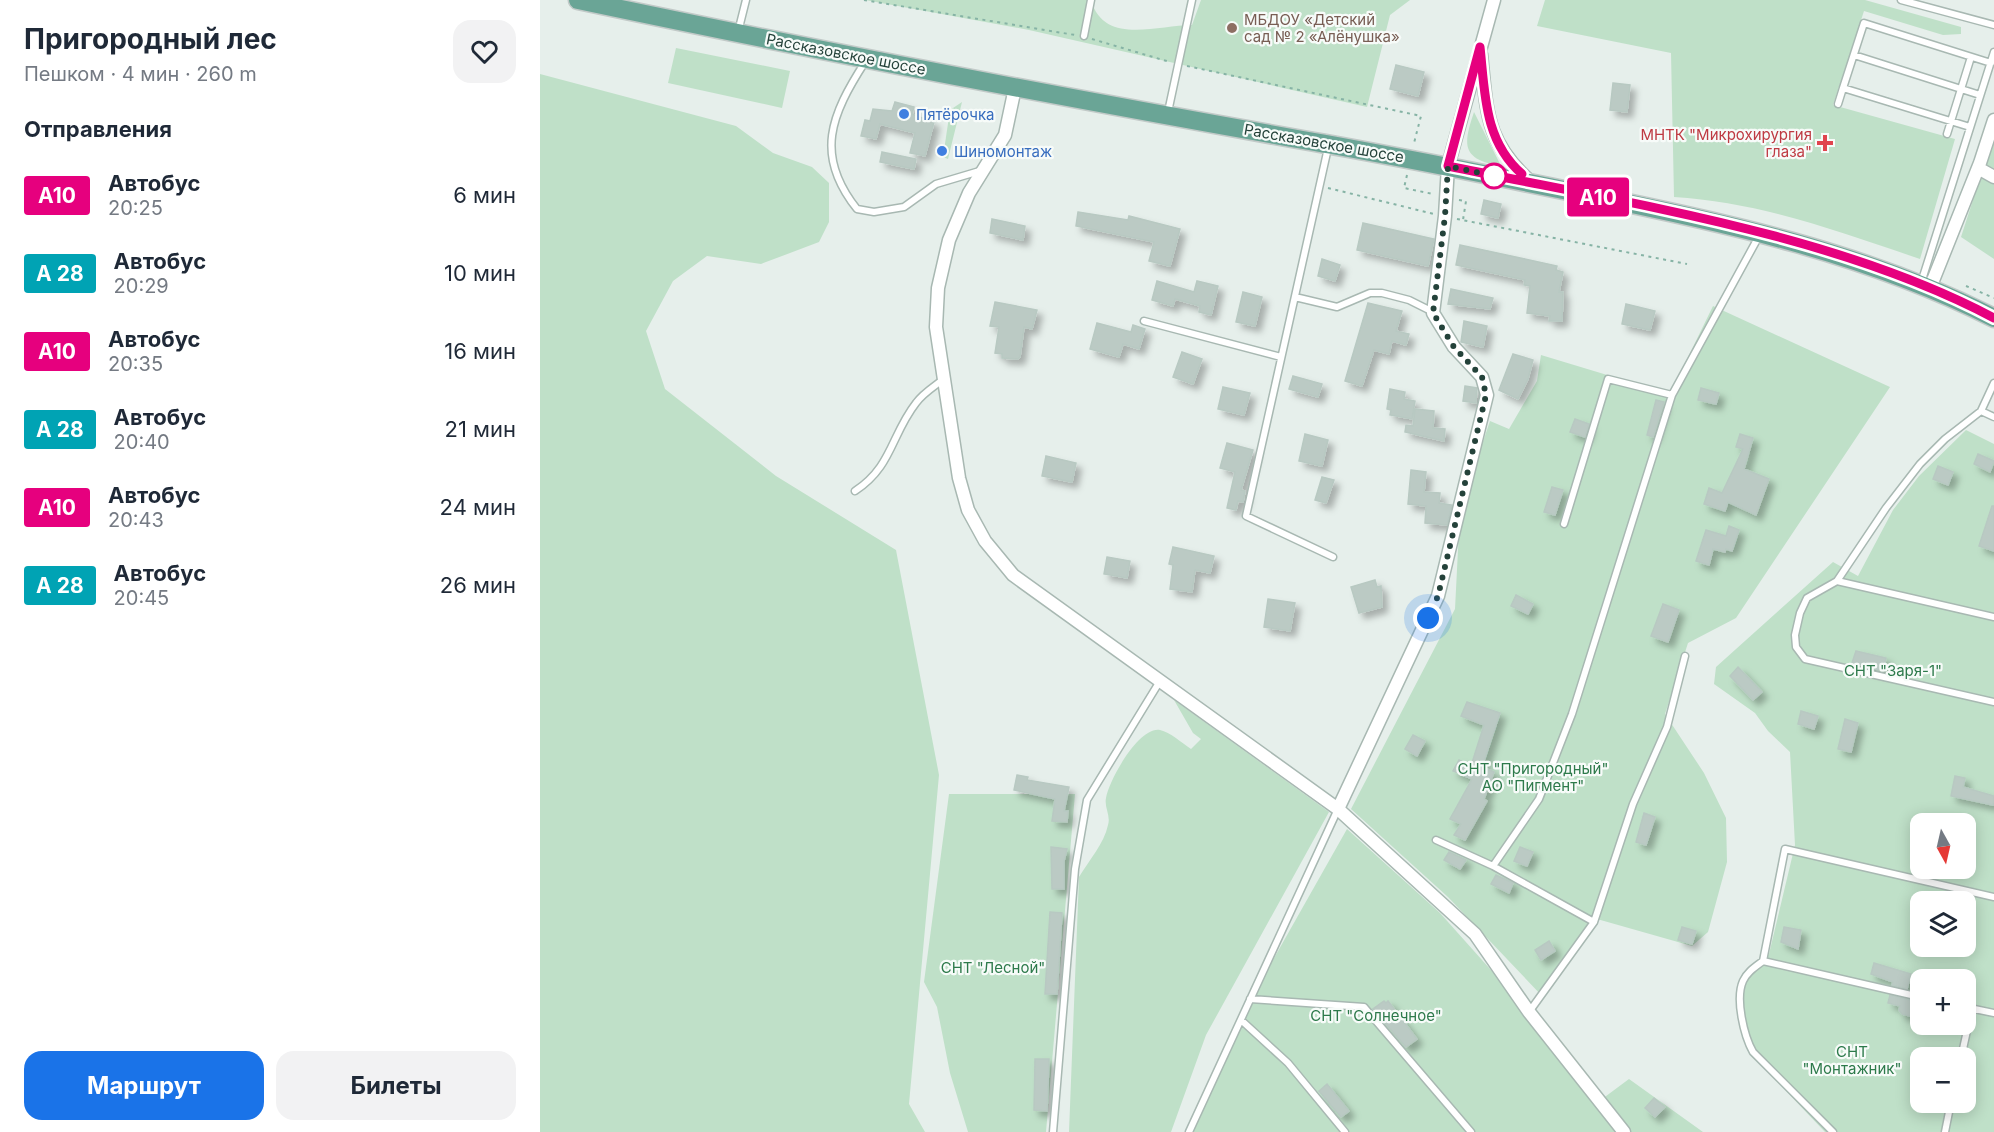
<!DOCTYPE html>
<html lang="ru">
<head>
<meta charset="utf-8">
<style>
	:root { --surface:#fff; --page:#f2f2f3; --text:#1f2937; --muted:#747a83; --accent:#1a73e8 }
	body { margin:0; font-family:Inter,sans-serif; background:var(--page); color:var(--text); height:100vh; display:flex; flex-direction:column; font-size:22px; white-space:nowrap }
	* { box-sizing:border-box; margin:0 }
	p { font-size:20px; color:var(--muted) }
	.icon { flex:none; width:33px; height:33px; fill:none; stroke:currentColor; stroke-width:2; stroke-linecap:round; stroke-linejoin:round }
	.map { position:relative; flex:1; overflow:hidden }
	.sheet { display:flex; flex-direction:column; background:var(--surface); width:540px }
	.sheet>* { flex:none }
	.badge { padding:0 12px; border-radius:4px; font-size:21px; line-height:39px }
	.needle { width:39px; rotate:172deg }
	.buttons { position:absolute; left:1370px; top:813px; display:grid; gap:12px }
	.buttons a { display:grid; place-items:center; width:66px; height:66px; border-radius:12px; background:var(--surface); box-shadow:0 3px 15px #0003; font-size:30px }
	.you { position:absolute; width:30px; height:30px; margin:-15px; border:4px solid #fff; border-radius:50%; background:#1a73e8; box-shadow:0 0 0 9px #1a73e833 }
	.map>.badge { position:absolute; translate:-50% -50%; box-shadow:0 0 0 3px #fff }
	h2 { padding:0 24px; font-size:22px; line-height:54px }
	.round { display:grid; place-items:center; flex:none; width:63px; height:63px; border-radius:18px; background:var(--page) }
	.overview { display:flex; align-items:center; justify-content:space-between; height:102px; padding:0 24px }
	h1 { font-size:28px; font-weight:700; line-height:45px }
	.primary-button { display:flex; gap:12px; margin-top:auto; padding:12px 24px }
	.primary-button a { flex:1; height:69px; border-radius:18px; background:var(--accent); color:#fff; font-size:24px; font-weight:700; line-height:69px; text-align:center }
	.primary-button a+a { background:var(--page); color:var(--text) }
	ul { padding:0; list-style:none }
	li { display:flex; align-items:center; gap:18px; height:78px; padding:0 24px }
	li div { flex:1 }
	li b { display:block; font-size:22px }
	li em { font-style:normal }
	li .badge { min-width:66px; font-weight:700; text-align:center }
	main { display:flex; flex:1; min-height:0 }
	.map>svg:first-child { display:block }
</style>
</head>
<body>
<main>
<section class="sheet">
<div class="overview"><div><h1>Пригородный лес</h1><p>Пешком · 4 мин · 260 m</p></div><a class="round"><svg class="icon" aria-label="heart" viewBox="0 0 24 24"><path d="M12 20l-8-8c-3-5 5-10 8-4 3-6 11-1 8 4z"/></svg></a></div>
<h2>Отправления</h2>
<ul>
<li><span class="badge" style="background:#e6007e;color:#fff">А10</span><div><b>Автобус</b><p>20:25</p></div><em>6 мин</em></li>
<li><span class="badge" style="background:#00a3b4;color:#fff">А 28</span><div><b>Автобус</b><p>20:29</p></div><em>10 мин</em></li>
<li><span class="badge" style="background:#e6007e;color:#fff">А10</span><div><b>Автобус</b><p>20:35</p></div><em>16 мин</em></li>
<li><span class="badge" style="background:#00a3b4;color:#fff">А 28</span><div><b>Автобус</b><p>20:40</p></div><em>21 мин</em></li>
<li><span class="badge" style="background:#e6007e;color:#fff">А10</span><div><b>Автобус</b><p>20:43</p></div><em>24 мин</em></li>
<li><span class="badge" style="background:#00a3b4;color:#fff">А 28</span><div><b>Автобус</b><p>20:45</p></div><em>26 мин</em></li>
</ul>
<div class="primary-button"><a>Маршрут</a><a>Билеты</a></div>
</section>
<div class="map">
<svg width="1454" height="1132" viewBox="0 0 1454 1132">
	<defs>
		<filter id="shadow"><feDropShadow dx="5.5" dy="5.5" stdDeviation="3" flood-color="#0004"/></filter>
	</defs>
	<rect width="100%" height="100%" fill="#e6efeb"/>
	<!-- green -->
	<path fill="#bfe0c8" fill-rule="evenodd" d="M325 0H551C564 46 617 25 652 25L661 0H870L850 15 827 107 489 30Z
		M1005 0H1325L1421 27V34L1403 35 1324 11 1293 105 1415 139 1380 259C1300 232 1220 202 1134 197L1131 53 997 26Z
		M136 48 250 71 242 108 128 83Z
		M0 74 196 126 233 153 272 167 289 183V222L279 242 221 264 167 256 133 281 106 331 125 389 236 476 356 550 399 775 369 1104 385 1132H0Z
		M422 102 408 159 403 157 410 110Z
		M934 112 961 166C921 159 923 145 934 112Z
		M1454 135V259L1421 237Z
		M1173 306 1350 387 1196 618 1148 643 1125 714 1164 773 1186 818 1187 862 1168 932 1152 946 1057 919 1003 997 908 897 811 809 915 609 919 530 929 483 950 421 969 429 997 381 1001 355 1130 394Z
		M1426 430 1454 444V1132H1285L1207 1050 1200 988 1229 954 1255 845 1250 752 1228 731 1215 713 1174 684 1176 667 1293 562 1318 576 1353 510 1379 476ZM1380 824H1425V868H1380ZM1380 902H1425V946H1380ZM1380 980H1425V1024H1380ZM1380 1058H1425V1102H1380Z
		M634 700 789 812 666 1035 631 1132H529L539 877C549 860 564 844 568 825 571 816 564 807 566 798 569 780 599 726 620 730 630 732 642 743 651 749L661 739 653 733Z
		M409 794H535L506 1132H428L410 1073 397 1007 384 982Z
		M807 829 900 913 992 1016 1054 1105 1089 1079 1163 1132H652L703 1013Z"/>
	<!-- building -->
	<path fill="#bbcac4" stroke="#b8c9c2" stroke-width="1.5" filter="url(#shadow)" d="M856 65 884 72 878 96 850 89Z
		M1073 83 1090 85 1087 112 1070 110Z
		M355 102 374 107 372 114 394 122 385 156 370 153 375 133 340 124 336 139 321 136 325 120 330 121 333 109 352 111Z
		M342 152 376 159 374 169 340 162Z
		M944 200 961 204 958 218 941 214Z
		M538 212 588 220 589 216 640 229 630 266 609 261 614 242 536 226Z
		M452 219 485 226 483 240 450 233Z
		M823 223 894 239 888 266 817 250Z
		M920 245 1017 266 1016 270 1023 272 1019 292H1023L1022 321H1009L1010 316 987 313 990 286 984 285 985 280 916 265Z
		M782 259 800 265 795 281 778 276Z
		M617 281 654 292 657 281 678 286 671 315 659 312 660 306 635 299 633 306 612 300Z
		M911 289 953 298 950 309 908 304Z
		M703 292 722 297 715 326 696 322Z
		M455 302 497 310 492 329 484 327 480 357 478 359 462 358V354L455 353 459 327 450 326Z
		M828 303 862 311 856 331 869 334 866 345 852 341 849 354 834 350 822 386 805 381Z
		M1086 304 1115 311 1110 330 1082 324Z
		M924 321 947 326 943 347 921 342Z
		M557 323 591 332 593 325 605 329 599 349 583 344 579 357 550 349Z
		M642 352 662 359 653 384 633 377Z
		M973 354 993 360 988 379 978 399 959 390Z
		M753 376 782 384 778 397 749 389Z
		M925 386 937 388 936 403 923 401Z
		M683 387 710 393 704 415 678 409Z
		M1161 388 1179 393 1176 404 1158 400Z
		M850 389 865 392 864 399 875 401 872 419 850 415 851 410 847 409Z
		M1116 400 1124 402 1113 437 1107 435Z
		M875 409 894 411 893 428 905 429 904 441 865 432 866 425 873 426Z
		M1035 419 1049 424 1045 437 1030 432Z
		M765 434 788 440 782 466 759 461Z
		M1200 434 1213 438 1204 469 1229 479 1216 515 1188 502 1185 511 1164 504 1169 488 1182 493 1203 449 1196 447Z
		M687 443 713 450 701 490 705 491 703 502 698 501 696 510 687 508 695 472 680 468Z
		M1438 454 1454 461 1450 472 1434 464Z
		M506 456 536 463 532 482 502 476Z
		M1398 466 1413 472 1408 485 1393 479Z
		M871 470 886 472 884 492 900 493 899 503 912 505 907 525 885 523 886 506 868 504Z
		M782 477 794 480 786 503 775 500Z
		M1012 487 1023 490 1015 515 1004 512Z
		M1452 506H1454V551L1439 546Z
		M1189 526 1199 530 1192 551 1186 549 1185 552 1173 549 1169 565 1156 561 1166 530 1186 536Z
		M633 547 674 556 670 573 655 570 652 592 630 589 633 565 629 564Z
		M567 557 590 561 587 578 564 574Z
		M835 580 837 587 841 586 842 607 819 613 811 587Z
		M976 595 993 604 988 614 971 606Z
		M728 599 755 603 750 631 724 627Z
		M1123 604 1139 610 1128 642 1111 636Z
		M1316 651 1346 658 1343 671 1312 663Z
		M1198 667 1222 692 1213 700 1190 676Z
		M927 702 960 713 942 767 954 772 944 799 947 801 925 840 914 835 921 824 910 819 932 779 913 771 919 760 931 766 944 725 921 716Z
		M1261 711 1278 716 1274 729 1258 724Z
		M1305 719 1318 723 1311 752 1298 749Z
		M873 735 885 741 877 756 865 749Z
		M477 775 488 777 487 780 529 787 524 811H528L527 822 512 821 515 799 474 790Z
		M1415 776 1425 778 1423 787 1454 796 1453 805 1411 796Z
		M1104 813 1115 817 1106 845 1096 842Z
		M511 847 527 849 524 861V889H512Z
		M980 847 993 852 987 866 974 861Z
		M909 852 926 860 920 869 904 860Z
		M956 875 973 883 969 893 951 884Z
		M510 912 522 913 517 994H505Z
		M1142 927 1156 931 1152 944 1138 940Z
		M1244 927 1261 930 1258 949 1241 942Z
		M1009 941 1015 951 1001 960 995 950Z
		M1334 963 1371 974 1367 989 1352 985 1353 982 1331 974Z
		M1350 995 1378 1002 1374 1017 1362 1014 1359 1010 1360 1006 1348 1003Z
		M844 1001 846 1003 848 1001 877 1039 866 1047 833 1009Z
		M495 1059H509L507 1111 494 1110Z
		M787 1084 809 1111 801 1117 779 1091Z
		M1114 1098 1125 1107 1115 1117 1105 1108Z"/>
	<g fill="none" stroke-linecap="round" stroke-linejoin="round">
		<defs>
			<path id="lane" d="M1361 0 1454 25
				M198 32 206 0
				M544 36 551 0
				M1314 55 1440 95
				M325 62C291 115 274 155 317 209L334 212 364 207 396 184 443 170
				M1298 104 1303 88
				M628 112 652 0
				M1430 127 1303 88 1324 23 1451 63
				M1407 134 1431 57
				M788 148 706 516 793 557
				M1381 283 1454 52
				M755 297 797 307 830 293H842L869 300 893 312
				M604 321 741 357
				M1454 383 1441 411 1405 439 1380 464 1346 508 1297 581 1267 598 1260 613 1255 635 1256 647 1265 659 1454 702
				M1441 411 1454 417
				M315 491C352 467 351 435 376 403 383 393 395 386 405 378
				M1024 524 1068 379 1132 395
				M1297 581 1454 617
				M896 840 953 866
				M1054 922 953 866 999 799 1032 714 1132 395 1219 236
				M1223 961C1215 967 1207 972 1203 981 1195 999 1204 1036 1213 1052L1293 1132
				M1380 997 1223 961 1245 849 1454 897
				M710 999 824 1007 931 1132
				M1425 1007 1454 1013
				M989 1012 1054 922 1093 804 1127 727 1145 656
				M701 1020 748 1063 805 1132
				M1421 1058 1432 1008
				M513 1132 535 869 547 800 620 681
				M649 1132 798 809
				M1405 1132 1411 1102"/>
			<path id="street" d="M941 54C947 112 945 142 992 183
				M475 88 465 135 429 193 409 240 398 288 396 327 419 478 428 510 445 541 473 575 798 809 898 596 947 395 942 377 914 347 893 313 905 216 908 166 954 0
				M1438 168 1454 177
				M1390 288 1440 163 1454 120
				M798 809 935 934 989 1012 1084 1132"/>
			<path id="primary" d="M38 0C279 51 521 97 763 140 857 156 950 175 1043 194 1183 222 1326 253 1454 318"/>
		</defs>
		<!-- lane casing -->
		<use href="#lane" stroke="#a8b8b2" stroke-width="9"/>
		<!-- street casing -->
		<use href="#street" stroke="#a8b8b2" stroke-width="15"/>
		<!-- primary casing -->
		<use href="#primary" stroke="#c2cac8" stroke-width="21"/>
		<!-- path -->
		<path stroke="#86b3a5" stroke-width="2" stroke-dasharray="3 4.5" stroke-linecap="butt" d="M324 0 535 35
			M552 39 630 62
			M647 66 881 116 874 143
			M867 175 864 188 893 194
			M788 188 894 214
			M919 200 926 201 923 220
			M917 219 1147 264
			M1426 286 1454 298"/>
		<!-- lane -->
		<use href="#lane" stroke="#fff" stroke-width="6"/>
		<!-- street -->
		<use href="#street" stroke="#fff" stroke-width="12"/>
		<!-- primary -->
		<use href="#primary" stroke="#6aa596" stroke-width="18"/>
	</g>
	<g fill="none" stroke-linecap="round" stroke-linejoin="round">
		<defs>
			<path id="line" d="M982 174C944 141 945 93 940 47L908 166C1085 203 1294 233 1454 318"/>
		</defs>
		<!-- line casing -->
		<use href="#line" stroke="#fff" stroke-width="14"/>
		<!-- line -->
		<use href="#line" stroke="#e6007e" stroke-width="9"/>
		<!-- walk -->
		<path stroke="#24423a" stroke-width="6" stroke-dasharray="0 10.8" d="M888 618 898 596 946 395 942 377 914 347 893 313 905 216 908 166 954 176"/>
	</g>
	<!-- markers -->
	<circle fill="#8d6e63" stroke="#f7fbf9" stroke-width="2" cx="692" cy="28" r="6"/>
	<g fill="#3f7fe0" stroke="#f7fbf9" stroke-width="2">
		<circle cx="364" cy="114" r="6"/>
		<circle cx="402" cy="151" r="6"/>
	</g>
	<path fill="#e0444e" stroke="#f7fbf9" stroke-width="2" d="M1282 134h6v6h6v6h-6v6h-6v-6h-6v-6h6z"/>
	<circle fill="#fff" stroke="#e6007e" stroke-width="3" cx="954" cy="176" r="12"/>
	<g text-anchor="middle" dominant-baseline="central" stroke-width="4.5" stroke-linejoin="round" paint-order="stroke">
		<!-- education labels -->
		<g font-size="15" fill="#785e54" stroke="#f7fbf9" text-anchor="start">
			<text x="704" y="19">МБДОУ «Детский<tspan x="704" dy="17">сад № 2 «Алёнушка»</tspan></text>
		</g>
		<!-- street labels -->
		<g font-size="15" fill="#24423a" stroke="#f7fbf9">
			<text transform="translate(306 54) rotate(11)">Рассказовское шоссе</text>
			<text transform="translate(784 143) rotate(10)">Рассказовское шоссе</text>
		</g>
		<!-- shop labels -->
		<g font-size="15" fill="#366cbe" stroke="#f7fbf9" text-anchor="start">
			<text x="376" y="114">Пятёрочка</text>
			<text x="414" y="151">Шиномонтаж</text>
		</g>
		<!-- health labels -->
		<g font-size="15" fill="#be3a42" stroke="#f7fbf9" text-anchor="end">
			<text x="1272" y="134">МНТК "Микрохирургия<tspan x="1272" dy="17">глаза"</tspan></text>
		</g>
		<!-- park labels -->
		<g font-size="15" fill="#2d7a4b" stroke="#f7fbf9">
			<text x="1353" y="670">СНТ "Заря-1"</text>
			<text x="993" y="768">СНТ "Пригородный"<tspan x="993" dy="17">АО "Пигмент"</tspan></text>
			<text x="453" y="967">СНТ "Лесной"</text>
			<text x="836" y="1015">СНТ "Солнечное"</text>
			<text x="1312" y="1051">СНТ<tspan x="1312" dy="17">"Монтажник"</tspan></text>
		</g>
	</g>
</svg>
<div class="buttons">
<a><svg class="needle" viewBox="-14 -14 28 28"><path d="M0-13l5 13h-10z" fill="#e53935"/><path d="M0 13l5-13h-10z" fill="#747a83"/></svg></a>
<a><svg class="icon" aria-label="layers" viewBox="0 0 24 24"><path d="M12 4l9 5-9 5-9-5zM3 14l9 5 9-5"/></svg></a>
<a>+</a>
<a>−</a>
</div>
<div class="you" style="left:888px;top:618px"></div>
<b class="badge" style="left:1058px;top:197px;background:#e6007e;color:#fff">А10</b>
</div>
</main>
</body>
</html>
